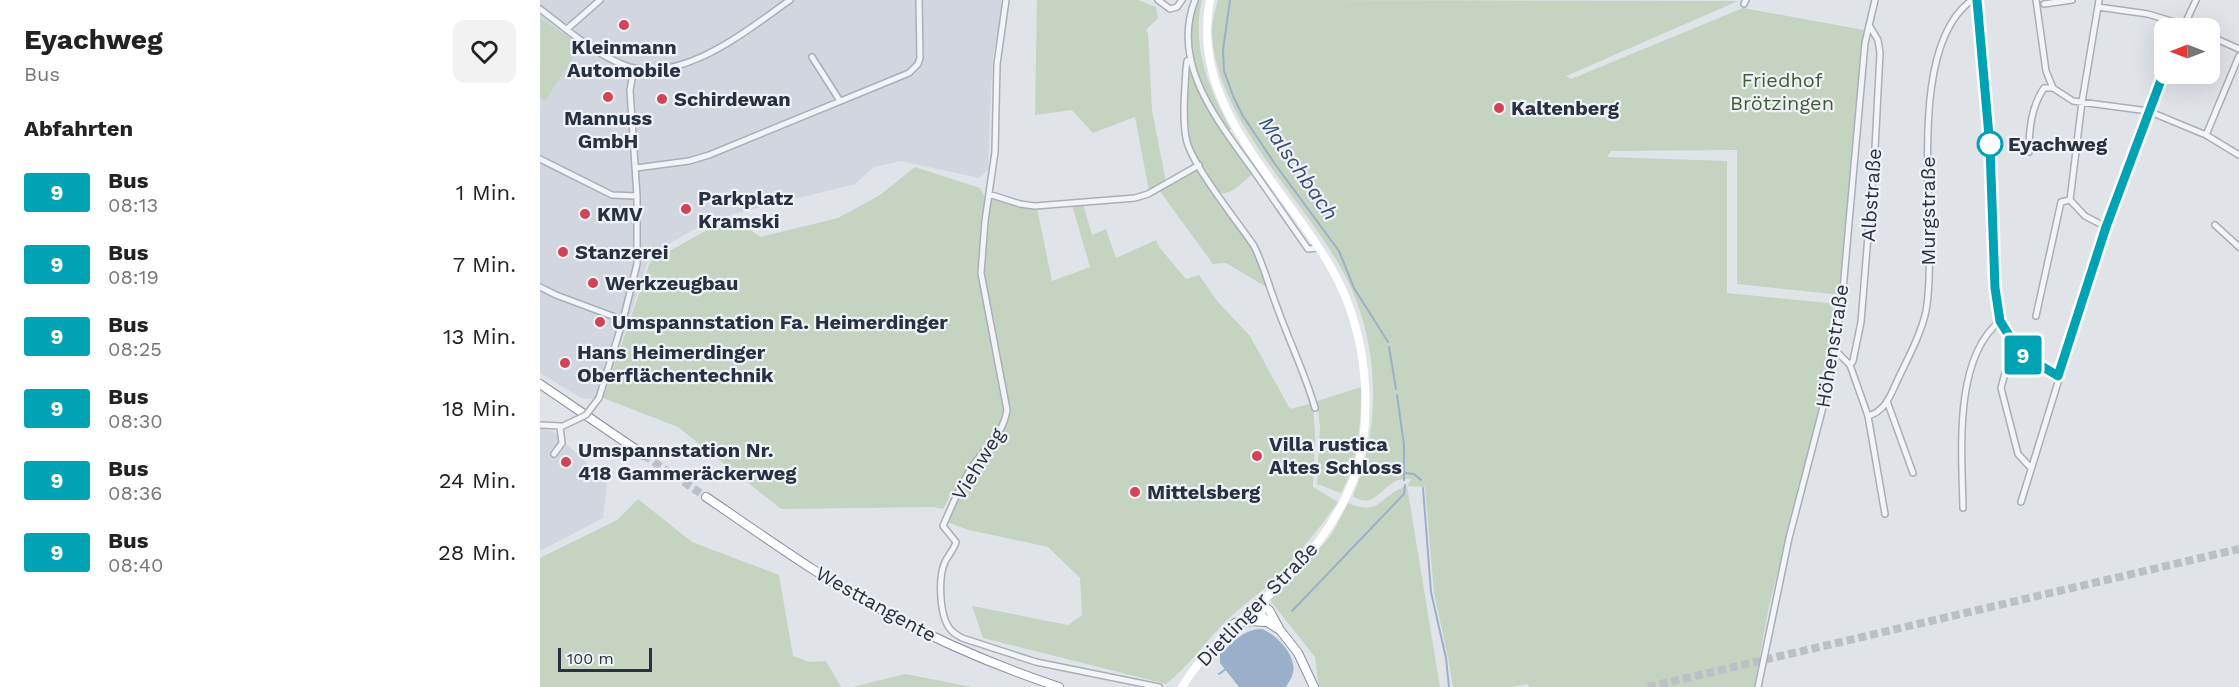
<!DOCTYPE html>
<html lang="de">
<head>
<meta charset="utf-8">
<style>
	:root { --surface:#fff; --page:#f2f2f2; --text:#222; --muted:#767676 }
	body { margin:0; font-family:"Work Sans",sans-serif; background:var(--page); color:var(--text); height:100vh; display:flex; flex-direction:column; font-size:22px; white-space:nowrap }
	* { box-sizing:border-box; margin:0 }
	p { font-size:20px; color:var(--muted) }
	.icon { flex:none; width:33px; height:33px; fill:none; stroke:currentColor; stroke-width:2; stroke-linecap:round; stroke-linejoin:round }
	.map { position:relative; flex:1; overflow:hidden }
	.sheet { display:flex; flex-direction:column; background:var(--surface); width:540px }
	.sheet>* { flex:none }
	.badge { padding:0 12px; border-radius:4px; font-size:21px; line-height:39px }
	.needle { width:39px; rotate:270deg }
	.buttons { position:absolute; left:1614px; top:18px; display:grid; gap:12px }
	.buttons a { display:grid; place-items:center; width:66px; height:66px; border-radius:12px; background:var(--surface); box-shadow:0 6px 24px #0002; font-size:30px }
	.scale { position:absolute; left:18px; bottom:15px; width:94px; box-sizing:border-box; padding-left:6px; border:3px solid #283141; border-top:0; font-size:16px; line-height:21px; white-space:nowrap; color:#283141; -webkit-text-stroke:4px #f0f2f7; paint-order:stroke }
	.map>.badge { position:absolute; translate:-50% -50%; box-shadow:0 0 0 3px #fff }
	h2 { padding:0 24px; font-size:22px; line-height:54px }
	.round { display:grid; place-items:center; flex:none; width:63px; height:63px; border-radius:12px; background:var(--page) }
	.headline { display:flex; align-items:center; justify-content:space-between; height:102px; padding:0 24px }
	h1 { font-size:28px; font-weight:700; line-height:45px }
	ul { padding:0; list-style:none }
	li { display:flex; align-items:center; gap:18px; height:72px; padding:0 24px }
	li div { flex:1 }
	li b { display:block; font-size:22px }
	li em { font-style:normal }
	li .badge { min-width:66px; font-weight:700; text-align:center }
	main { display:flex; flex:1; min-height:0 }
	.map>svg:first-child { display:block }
</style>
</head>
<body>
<main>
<section class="sheet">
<div class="headline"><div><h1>Eyachweg</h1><p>Bus</p></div><a class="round"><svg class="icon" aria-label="heart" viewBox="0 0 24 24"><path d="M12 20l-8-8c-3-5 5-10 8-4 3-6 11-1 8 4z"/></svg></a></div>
<h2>Abfahrten</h2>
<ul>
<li><span class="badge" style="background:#00a3b4;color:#fff">9</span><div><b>Bus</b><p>08:13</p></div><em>1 Min.</em></li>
<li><span class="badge" style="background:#00a3b4;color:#fff">9</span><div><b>Bus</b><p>08:19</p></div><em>7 Min.</em></li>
<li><span class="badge" style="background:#00a3b4;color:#fff">9</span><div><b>Bus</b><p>08:25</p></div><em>13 Min.</em></li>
<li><span class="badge" style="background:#00a3b4;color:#fff">9</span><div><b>Bus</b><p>08:30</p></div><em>18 Min.</em></li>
<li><span class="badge" style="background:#00a3b4;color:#fff">9</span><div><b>Bus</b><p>08:36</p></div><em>24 Min.</em></li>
<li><span class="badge" style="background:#00a3b4;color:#fff">9</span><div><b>Bus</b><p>08:40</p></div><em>28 Min.</em></li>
</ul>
</section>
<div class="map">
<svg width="1699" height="687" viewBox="0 0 1699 687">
	<rect width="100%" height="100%" fill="#e0e4e9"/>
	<!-- built -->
	<path fill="#d2d6de" d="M0 0H461V19L453 57 451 91 448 170 439 178 361 161 334 167 315 184 194 214 153 230 110 255 63 398 43 399 0 373Z
		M0 429 13 431 67 483 63 518 0 551Z"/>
	<!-- green -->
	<path fill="#c5d3c1" d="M497 0H598L616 7 618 18 606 30 608 33 612 110 626 182 609 191 595 117 553 133 532 110 495 115Z
		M657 0H662C651 46 669 90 691 129L688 131C662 91 642 49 657 0Z
		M678 0 1198 1 1026 76 1031 79 1203 8 1324 30 1301 295 1197 284V150L1071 151 1067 157 1187 161V293L1298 304 1281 403 1229 606 1214 687H989L988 684 972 687H913L908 658 894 593 885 487 867 486 900 687H779L775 657 729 599 768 562 792 534 808 503C842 517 840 494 867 486L871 479C866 479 861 479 856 481 841 488 832 510 813 496 843 423 840 338 801 268 761 197 678 119 672 36 671 23 675 12 678 0Z
		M1 19 41 45 5 101 0 97Z
		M648 66H649C661 106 687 137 711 170V175C701 183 693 195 679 193L649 143 646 115Z
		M375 167 440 188 445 197 477 206 497 208 512 281 550 267 532 205 543 203 552 235 566 229 576 258 616 240 619 247 646 279 659 275 678 302 710 336 750 409 773 403 775 435 773 487 798 502C776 533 753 561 726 587 713 599 699 608 687 620 666 641 649 666 626 684L443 638 432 606 528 625 542 615 540 578 508 547 429 530 407 522 423 492 410 496 403 509 393 507 241 509 138 427 63 398 110 262 192 216 220 237 298 218 340 195Z
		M654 170H659L715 252 728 288 686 263 673 264 619 190Z
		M821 387C821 424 819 460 801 493L777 484 780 426 777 401Z
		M98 499 152 542 239 575 253 656 270 662 286 661 301 687H0V558L77 520Z
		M365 674 432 687H313Z"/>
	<!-- water -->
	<path fill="#9ab0ca" d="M722 629C737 635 757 656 753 673 752 678 748 683 746 687H699L680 663V654C694 642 703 629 722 629Z"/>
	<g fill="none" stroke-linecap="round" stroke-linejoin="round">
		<!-- stream -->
		<path stroke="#9ab0ca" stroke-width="2" d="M690 0 683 50 684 71 694 98 703 116 735 164 799 251 814 288 848 342
			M849 347 856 389
			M857 395 864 445V480
			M866 473 874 474 881 480
			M883 488 891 592 906 658 909 687
			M752 611 864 494 865 485
			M679 674 686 669"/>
		<!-- trunk-tunnel -->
		<path stroke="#bbc0c7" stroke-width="8" stroke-dasharray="8 4" stroke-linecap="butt" d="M104 455 166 497
			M1108 687 1699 549"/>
		<defs>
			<path id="minor" d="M466 0 457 64 455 152 445 221 441 273 467 410C463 436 443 449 430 470 419 488 411 507 403 526L416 542C414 550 408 555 405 562 398 577 399 617 411 630 413 633 419 636 422 638L496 662 619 687
				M618 0 630 9 637 7 642 0
				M655 0C630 64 678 121 713 170 731 196 749 222 768 249L778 248
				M1437 0 1450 147 1455 288 1460 321 1480 353 1518 376
				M1496 0 1506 71 1513 88 1533 101 1608 111 1666 135 1699 155
				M1204 4 1206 0
				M1504 4 1532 0
				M1558 7 1608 14 1654 28
				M0 9C25 28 55 54 84 65 141 86 207 30 250 0
				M1643 28 1656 0
				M27 29 60 0
				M1670 36 1699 49
				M272 57 300 101
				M651 59 647 61 646 69C645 91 642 115 646 138 650 163 698 222 714 246 724 266 729 287 737 307 749 341 765 373 775 408
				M1666 135 1699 56
				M1489 152C1489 130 1491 107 1504 88H1513
				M0 159 72 195 97 196
				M96 168 149 161 169 155 369 73 378 64 380 58 379 0
				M449 194 480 204 495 206 595 198 608 194 659 165
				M1530 200 1545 216 1566 227
				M1675 225 1699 247
				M0 287 16 295 83 320
				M1496 316 1521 202 1530 200 1542 102 1559 0
				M1295 350 1310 365 1328 416 1345 514
				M1480 353 1465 373 1461 388 1478 454 1490 467
				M1310 365 1313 361 1321 322 1335 149 1340 53 1338 40 1329 25
				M59 398 83 320 97 264V196L90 90 94 68
				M1347 401 1373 473
				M1328 416C1346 411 1351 394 1358 379 1368 358 1381 334 1386 311 1400 232 1361 51 1432 0
				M0 425 21 426
				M14 454 22 443 20 427
				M1481 502 1566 227 1624 72
				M1423 508C1422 453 1413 359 1460 321
				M1218 687 1249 538 1283 407 1295 350 1302 301 1325 43 1335 0"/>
			<path id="trunk" d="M0 384 104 455
				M166 497C225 537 284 580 347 613 402 643 459 667 519 687
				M719 603 729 610 740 630 758 653 774 687
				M719 603C719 618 728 623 740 630
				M695 623 709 621 726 622"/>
		</defs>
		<!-- minor casing -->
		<use href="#minor" stroke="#a9aeb7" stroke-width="8"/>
		<!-- trunk casing -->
		<use href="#trunk" stroke="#8790a0" stroke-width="10"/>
		<!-- minor -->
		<use href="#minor" stroke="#f3f4f8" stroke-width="5"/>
		<!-- secondary -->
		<path stroke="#fff" stroke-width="8" d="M642 687C671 639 717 610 755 570 778 545 799 515 812 483 824 452 827 419 825 385 823 352 816 320 802 289 759 195 647 115 670 0"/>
		<!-- trunk -->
		<use href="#trunk" stroke="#fff" stroke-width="8"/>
		<defs>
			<path id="minor-bridge" d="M23 426 46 415 59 398"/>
		</defs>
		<!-- minor-bridge casing -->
		<use href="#minor-bridge" stroke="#a9aeb7" stroke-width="8" stroke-linecap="butt"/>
		<!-- minor-bridge -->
		<use href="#minor-bridge" stroke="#f3f4f8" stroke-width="5"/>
	</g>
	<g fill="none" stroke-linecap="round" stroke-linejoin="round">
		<defs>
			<path id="line" d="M1437 0 1450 147 1455 288 1460 321 1480 353 1518 376 1566 227 1624 72"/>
		</defs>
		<!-- line casing -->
		<use href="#line" stroke="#fff" stroke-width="14"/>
		<!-- line -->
		<use href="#line" stroke="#00a3b4" stroke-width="9"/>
	</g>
	<!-- markers -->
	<g fill="#d14355" stroke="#f0f2f7" stroke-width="2">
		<circle cx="84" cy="25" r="6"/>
		<circle cx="68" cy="97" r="6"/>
		<circle cx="122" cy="99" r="6"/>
		<circle cx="959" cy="108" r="6"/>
		<circle cx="146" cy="209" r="6"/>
		<circle cx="45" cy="214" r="6"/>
		<circle cx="23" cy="252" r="6"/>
		<circle cx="53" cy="283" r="6"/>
		<circle cx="60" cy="322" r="6"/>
		<circle cx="25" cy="363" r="6"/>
		<circle cx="717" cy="456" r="6"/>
		<circle cx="26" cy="462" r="6"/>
		<circle cx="595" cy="492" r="6"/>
	</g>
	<circle fill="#fff" stroke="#00a3b4" stroke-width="3" cx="1450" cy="144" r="12"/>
	<g text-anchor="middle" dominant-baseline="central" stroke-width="4.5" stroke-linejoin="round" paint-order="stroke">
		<!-- poi labels -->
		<g font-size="20" font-weight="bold" fill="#283141" stroke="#f0f2f7" text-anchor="start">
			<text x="84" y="47" text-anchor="middle">Kleinmann<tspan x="84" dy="23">Automobile</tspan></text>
			<text x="134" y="99">Schirdewan</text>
			<text x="971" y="108">Kaltenberg</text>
			<text x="68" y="118" text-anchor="middle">Mannuss<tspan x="68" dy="23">GmbH</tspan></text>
			<text x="158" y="198">Parkplatz<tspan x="158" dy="23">Kramski</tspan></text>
			<text x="57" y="214">KMV</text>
			<text x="35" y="252">Stanzerei</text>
			<text x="65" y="283">Werkzeugbau</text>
			<text x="72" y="322">Umspannstation Fa. Heimerdinger</text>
			<text x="37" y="352">Hans Heimerdinger<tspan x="37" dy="23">Oberflächentechnik</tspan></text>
			<text x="729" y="444">Villa rustica<tspan x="729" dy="23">Altes Schloss</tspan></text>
			<text x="38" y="450">Umspannstation Nr.<tspan x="38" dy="23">418 Gammeräckerweg</tspan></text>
			<text x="607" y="492">Mittelsberg</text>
		</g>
		<!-- park labels -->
		<g font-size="20" fill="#3c5d35" stroke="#f0f2f7">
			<text x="1242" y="80">Friedhof<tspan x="1242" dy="23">Brötzingen</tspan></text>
		</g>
		<!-- stop labels -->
		<g font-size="20" font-weight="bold" fill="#283141" stroke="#f0f2f7" text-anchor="start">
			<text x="1468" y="144">Eyachweg</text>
		</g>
		<!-- street labels -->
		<g font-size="20" fill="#283141" stroke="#f0f2f7">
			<text transform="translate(1331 195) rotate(-86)">Albstraße</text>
			<text transform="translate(1388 211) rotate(-90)">Murgstraße</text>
			<text transform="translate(1292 346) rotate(-81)">Höhenstraße</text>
			<text transform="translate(438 464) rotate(-58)">Viehweg</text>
			<text transform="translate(336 604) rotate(29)">Westtangente</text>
			<text transform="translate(717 604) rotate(-46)">Dietlinger Straße</text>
		</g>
		<!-- water labels -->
		<g font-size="21" font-style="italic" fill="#324e76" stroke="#f0f2f7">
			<text transform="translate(759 168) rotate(55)">Malschbach</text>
		</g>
	</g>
</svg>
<div class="buttons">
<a><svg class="needle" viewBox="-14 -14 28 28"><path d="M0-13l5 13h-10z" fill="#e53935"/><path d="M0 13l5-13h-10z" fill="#767676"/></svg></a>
</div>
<div class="scale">100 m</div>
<b class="badge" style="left:1483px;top:355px;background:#00a3b4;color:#fff">9</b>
</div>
</main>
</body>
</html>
